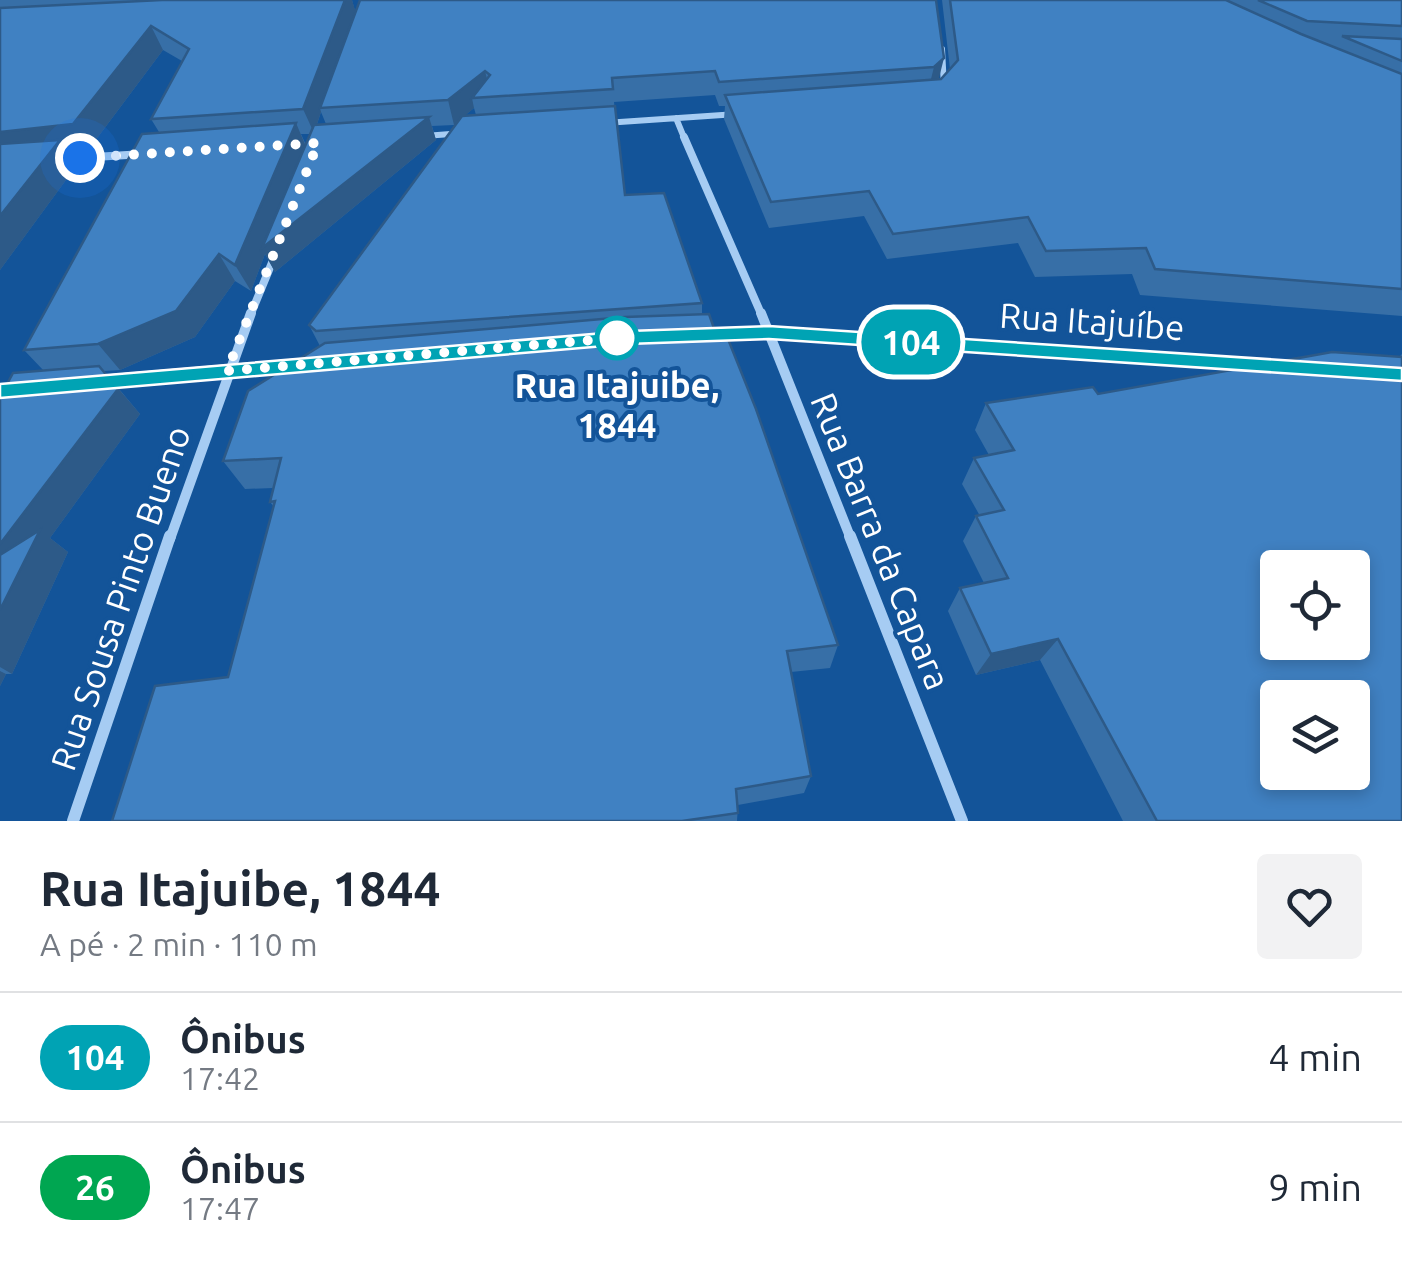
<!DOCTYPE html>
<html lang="pt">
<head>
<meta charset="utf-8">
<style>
	:root { --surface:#fff; --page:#f2f2f3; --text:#1f2937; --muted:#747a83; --line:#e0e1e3 }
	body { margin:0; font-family:Ubuntu,sans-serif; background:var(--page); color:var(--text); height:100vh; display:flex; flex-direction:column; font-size:38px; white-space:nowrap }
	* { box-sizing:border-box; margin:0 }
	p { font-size:32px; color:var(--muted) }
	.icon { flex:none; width:55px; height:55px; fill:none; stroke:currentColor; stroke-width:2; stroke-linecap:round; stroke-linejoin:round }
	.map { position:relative; height:821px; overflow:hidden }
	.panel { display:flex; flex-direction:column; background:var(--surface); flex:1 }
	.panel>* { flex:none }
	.badge { padding:0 20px; border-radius:32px; font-size:35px; line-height:65px }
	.tools { position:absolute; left:1260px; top:550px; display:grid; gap:20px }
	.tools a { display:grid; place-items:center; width:110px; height:110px; border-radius:10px; background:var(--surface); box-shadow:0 5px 15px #0003; font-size:50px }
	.you { position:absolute; width:50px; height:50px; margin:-25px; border:8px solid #fff; border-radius:50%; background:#1a73e8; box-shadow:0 0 0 15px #1a73e833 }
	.map>.badge { position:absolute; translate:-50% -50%; box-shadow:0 0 0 5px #fff }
	.round { display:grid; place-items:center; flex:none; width:105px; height:105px; border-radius:10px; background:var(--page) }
	.summary { display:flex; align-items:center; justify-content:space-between; height:170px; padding:0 40px }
	h1 { font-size:48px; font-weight:700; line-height:75px }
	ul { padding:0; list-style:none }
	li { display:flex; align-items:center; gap:30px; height:130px; padding:0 40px; border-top:2px solid var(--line) }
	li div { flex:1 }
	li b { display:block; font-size:38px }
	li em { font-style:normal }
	li .badge { min-width:110px; font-weight:700; text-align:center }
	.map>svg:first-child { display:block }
</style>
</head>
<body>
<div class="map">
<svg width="1402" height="821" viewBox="0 0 1402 821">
	<rect width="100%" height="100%" fill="#135499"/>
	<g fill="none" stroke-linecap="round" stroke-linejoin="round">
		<!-- minor-far3 -->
		<path stroke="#a6ccf3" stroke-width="6" d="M942 49 944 87
			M676 118 685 140
			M605 123 737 114
			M425 136 463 133"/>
		<!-- minor-far2 -->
		<path stroke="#a6ccf3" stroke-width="8" d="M684 137 762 316
			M61 159 144 154
			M250 316 276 253"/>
		<!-- minor-far1 -->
		<path stroke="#a6ccf3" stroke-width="10" d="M761 313 851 539
			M170 539 251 313"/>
		<!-- minor -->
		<path stroke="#a6ccf3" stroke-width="12" d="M850 536 962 821
			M73 821 170 536"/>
		<!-- secondary -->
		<path fill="#d5e8fd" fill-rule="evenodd" d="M769 326 1285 360 1295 367 1285 374 769 338 690 341 681 335 690 329Z
			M312 357 321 364 312 371 87 390 77 383 87 376Z"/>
	</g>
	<!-- wall -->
	<path fill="#376fa7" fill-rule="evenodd" d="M0 0H352L355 11 936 0 938 80 941 79 950 69 942 0H1402V316L1140 295 1132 274 1035 277 1018 243 887 259 864 216 769 228 724 119 725 106H719L715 95 614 102 625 195 702 303V315L718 340 838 645 830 668 791 672 811 776 804 793 738 805 737 821H112L228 677 274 507 270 502 273 488 245 489 223 461 320 346 309 325 459 120 454 125 432 126 436 140 275 272 265 254 251 291 235 281 195 337 120 370 104 371 140 414 50 538 68 552 12 674H6L0 686V397L44 371 24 350 159 132 151 119 182 61 163 50 89 149 68 151 77 165 0 270ZM474 108 476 115 464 116ZM321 112 326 124H317ZM301 134H310L306 145Z
		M1402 354V821H1123L1040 660 976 675 948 611 960 588 984 583 963 541 976 516H980L962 484 974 458 989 455 975 430 986 403 1098 394 1399 357Z"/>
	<!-- shaded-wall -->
	<path fill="#2d5a88" d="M345 0H352L356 13 320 108 321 112 314 133 303 109Z
		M151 26 163 50 89 149 68 151 77 165 0 270V132Z
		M944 58 938 82 928 91 934 67Z
		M485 71 491 95 472 98 474 108 454 125 448 100Z
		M429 117 436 140 275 272 265 254 251 291 235 265 296 123 307 149Z
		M219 254 235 281 195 337 120 370 98 344Z
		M99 366 140 414 50 538 68 552 12 674 0 667V544Z
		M1058 639 1040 660 976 675 991 654Z
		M0 671 6 674 0 686Z"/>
	<!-- building -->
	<path fill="#4081c2" stroke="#2d5a88" stroke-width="2.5" fill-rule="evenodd" d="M162 0H345L303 109 151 119 189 49 151 26 73 124 0 132V8Z
		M360 0H936L944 58 934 67 719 82 715 71 612 78 613 89 472 98 490 75 485 71 448 100 320 108Z
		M950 0H1226L1301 34 1402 74V289L1155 269 1146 248 1046 251 1028 217 893 234 869 191 771 202 725 95 941 79 958 60Z
		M1258 0H1402V26L1307 21Z
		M1342 36 1402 39V61Z
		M615 106 625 195 664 193 702 303 316 331 309 325 462 116Z
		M429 117 262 248 314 125Z
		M296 123 235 265 219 254 176 311 98 344 24 350 142 134Z
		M60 140 0 216V144Z
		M709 314 718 340 728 339 756 409 838 645 787 651 811 776 736 789 738 813 682 821H112L155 686 228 677 275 501 270 502 281 458 223 461 248 391 325 343 625 317Z
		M1332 352 1402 357V821H1157L1058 639 991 654 960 588 1008 578 976 516 1004 510 974 458 1014 450 986 403 1093 387 1098 394ZM1278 568H1352V642H1278ZM1278 698H1352V772H1278Z
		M99 366 118 389 0 544V397L13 373Z
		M40 530 0 610V555Z"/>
	<!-- line -->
	<path fill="#00a3b4" stroke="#fff" stroke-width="2.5" d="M769 326 1402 368V381L769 339 628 344 0 398V384L628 331Z"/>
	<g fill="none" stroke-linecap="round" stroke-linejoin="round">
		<!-- walk -->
		<path stroke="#fff" stroke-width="10" stroke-dasharray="0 18" d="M80 158 318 143 227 371 628 337 617 338"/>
	</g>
	<!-- markers -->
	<circle fill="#fff" stroke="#00a3b4" stroke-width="5" cx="617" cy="338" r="20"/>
	<g text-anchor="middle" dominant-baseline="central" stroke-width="8" stroke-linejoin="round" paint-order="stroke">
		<!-- street labels -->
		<g font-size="35" fill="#fff" stroke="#135499">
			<text transform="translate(1092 321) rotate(4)">Rua Itajuíbe</text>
			<text transform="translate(881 541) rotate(68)">Rua Barra da Capara</text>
			<text transform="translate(120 598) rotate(-71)">Rua Sousa Pinto Bueno</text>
		</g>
		<!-- stop labels -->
		<g font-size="35" font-weight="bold" fill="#fff" stroke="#135499">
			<text x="617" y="385">Rua Itajuibe,<tspan x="617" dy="40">1844</tspan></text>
		</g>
	</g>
</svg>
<div class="tools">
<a><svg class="icon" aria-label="locate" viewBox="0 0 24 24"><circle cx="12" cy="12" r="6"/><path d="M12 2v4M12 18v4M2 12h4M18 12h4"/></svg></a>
<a><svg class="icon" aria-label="layers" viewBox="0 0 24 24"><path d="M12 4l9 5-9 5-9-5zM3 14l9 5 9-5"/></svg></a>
</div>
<div class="you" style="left:80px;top:158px"></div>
<b class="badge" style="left:911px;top:342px;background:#00a3b4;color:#fff">104</b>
</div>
<section class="panel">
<div class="summary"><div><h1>Rua Itajuibe, 1844</h1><p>A pé · 2 min · 110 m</p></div><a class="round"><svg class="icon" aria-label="heart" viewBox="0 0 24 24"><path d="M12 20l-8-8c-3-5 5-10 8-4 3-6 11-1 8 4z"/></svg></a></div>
<ul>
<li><span class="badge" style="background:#00a3b4;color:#fff">104</span><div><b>Ônibus</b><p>17:42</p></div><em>4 min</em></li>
<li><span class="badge" style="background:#00a651;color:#fff">26</span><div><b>Ônibus</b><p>17:47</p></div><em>9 min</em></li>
</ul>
</section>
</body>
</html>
